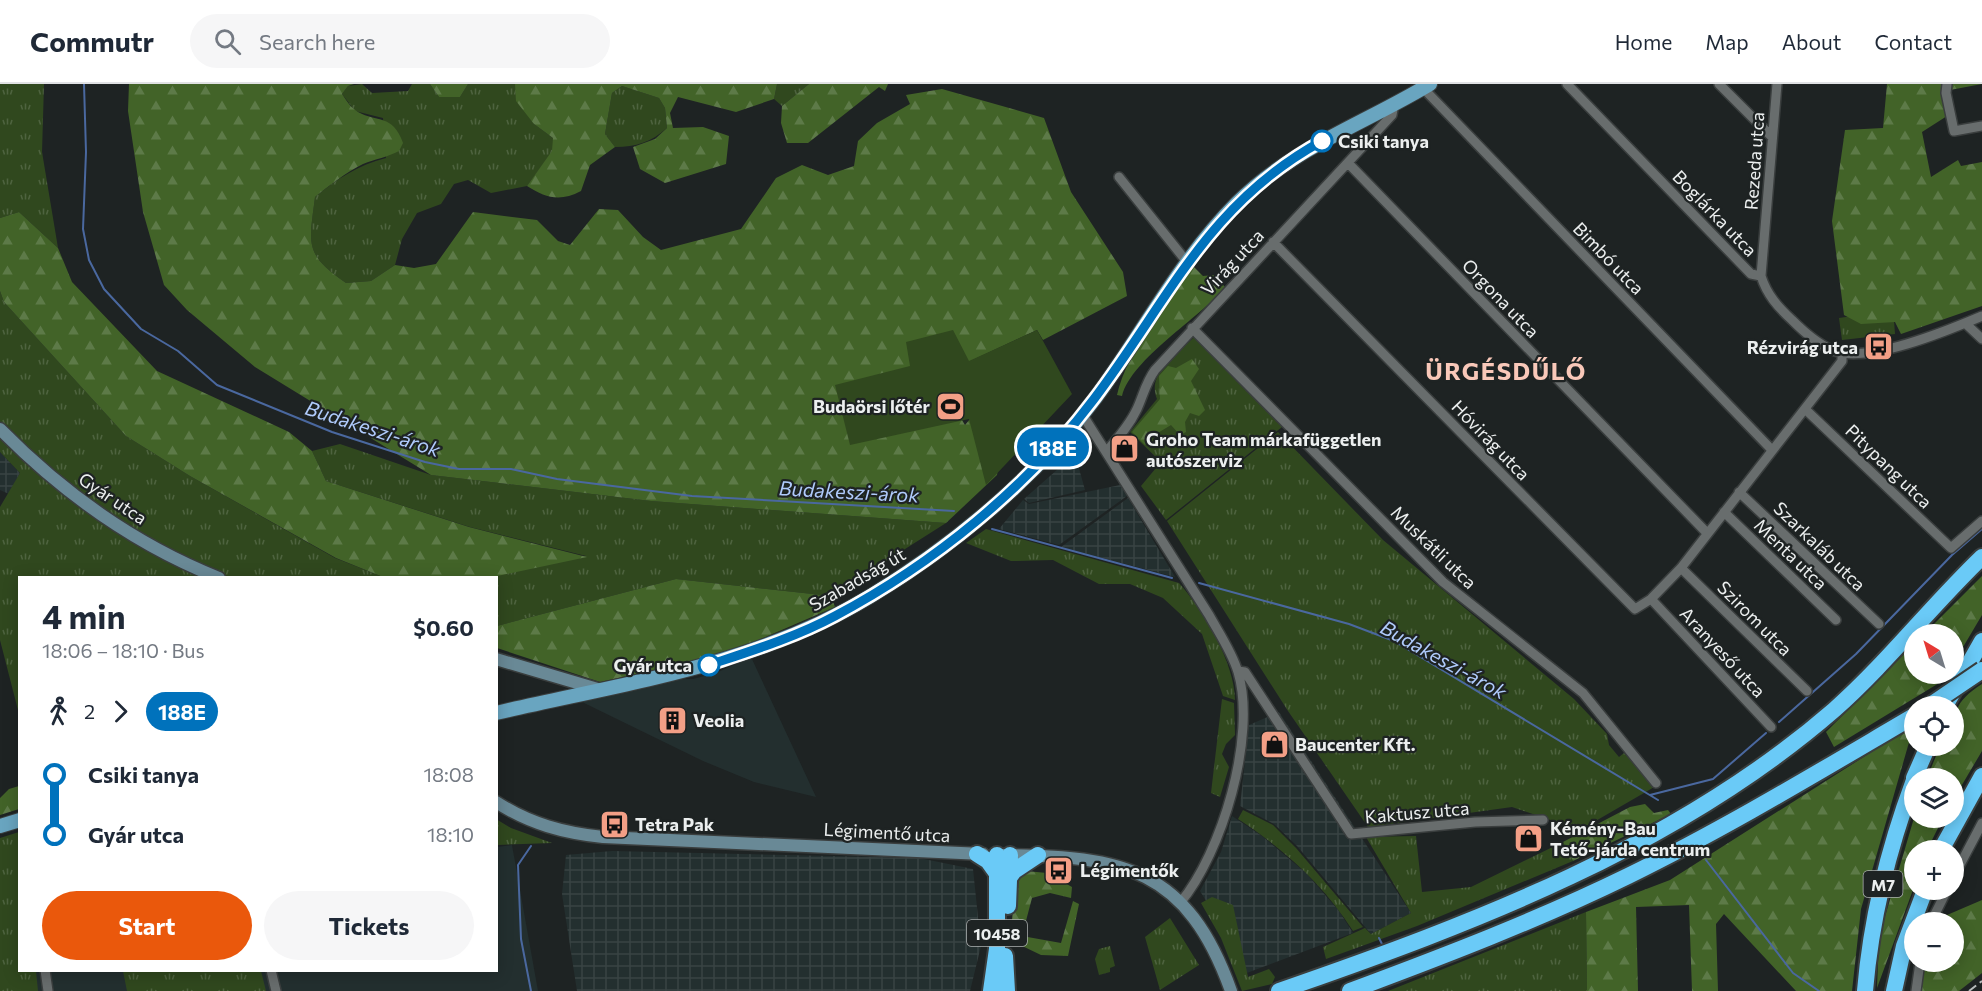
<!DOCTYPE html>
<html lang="en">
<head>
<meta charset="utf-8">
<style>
	:root { --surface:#fff; --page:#f6f6f7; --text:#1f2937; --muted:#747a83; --line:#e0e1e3; --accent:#ea580c }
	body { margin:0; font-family:Commissioner,sans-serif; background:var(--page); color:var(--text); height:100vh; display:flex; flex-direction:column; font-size:22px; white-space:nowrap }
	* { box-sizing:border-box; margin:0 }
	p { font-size:20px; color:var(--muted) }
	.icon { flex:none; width:33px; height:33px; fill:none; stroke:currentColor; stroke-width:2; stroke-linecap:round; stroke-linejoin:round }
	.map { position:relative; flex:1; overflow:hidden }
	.panel { position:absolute; left:18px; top:492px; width:480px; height:396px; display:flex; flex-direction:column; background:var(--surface); border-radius:0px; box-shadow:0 3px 15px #0003 }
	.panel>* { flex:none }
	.badge { padding:0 12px; border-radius:20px; font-size:21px; line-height:39px }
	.needle { width:39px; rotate:322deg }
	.fabs { position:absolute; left:1904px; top:540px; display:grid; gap:12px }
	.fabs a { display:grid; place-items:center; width:60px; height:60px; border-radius:50%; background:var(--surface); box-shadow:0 3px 15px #0003; font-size:30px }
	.map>.badge { position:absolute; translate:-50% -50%; box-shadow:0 0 0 3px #fff }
	.legs { display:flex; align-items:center; gap:9px; height:66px; padding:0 24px; font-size:20px }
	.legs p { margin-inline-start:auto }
	.headline { display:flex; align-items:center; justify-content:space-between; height:102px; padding:0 24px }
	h1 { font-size:33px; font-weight:700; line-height:45px }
	.primary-button { display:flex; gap:12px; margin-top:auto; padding:12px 24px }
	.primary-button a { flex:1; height:69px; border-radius:36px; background:var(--accent); color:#fff; font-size:24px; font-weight:700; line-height:69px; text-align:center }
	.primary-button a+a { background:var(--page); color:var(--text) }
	ul { padding:0 24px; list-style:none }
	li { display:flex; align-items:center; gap:21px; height:60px; font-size:22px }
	li i { display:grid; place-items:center; width:9px; height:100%; margin:0 8px; background:currentColor }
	li i::after { content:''; width:15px; height:15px; margin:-8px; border:4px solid; border-radius:50%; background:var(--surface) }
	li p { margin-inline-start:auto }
	li:first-child i { background:linear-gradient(#0000 50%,currentColor 0) }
	li:last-child i { background:linear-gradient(currentColor 50%,#0000 0) }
	header { display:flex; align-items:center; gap:36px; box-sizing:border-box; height:84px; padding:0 30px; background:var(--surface); border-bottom:2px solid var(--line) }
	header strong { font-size:28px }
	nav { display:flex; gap:33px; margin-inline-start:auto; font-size:21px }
	.search { width:420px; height:54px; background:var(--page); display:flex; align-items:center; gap:15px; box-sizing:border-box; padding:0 21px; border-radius:33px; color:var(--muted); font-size:22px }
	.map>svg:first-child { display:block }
</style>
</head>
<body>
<header>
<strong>Commutr</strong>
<div class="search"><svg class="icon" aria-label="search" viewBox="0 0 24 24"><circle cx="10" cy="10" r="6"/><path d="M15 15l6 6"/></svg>Search here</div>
<nav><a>Home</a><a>Map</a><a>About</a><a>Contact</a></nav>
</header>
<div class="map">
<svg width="1982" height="907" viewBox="0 0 1982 907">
	<defs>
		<pattern id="industrial-grid" width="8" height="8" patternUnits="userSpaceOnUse" patternTransform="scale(1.5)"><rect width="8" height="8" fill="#232f2f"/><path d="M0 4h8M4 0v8" fill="none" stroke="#384343"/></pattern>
		<pattern id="grass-tufts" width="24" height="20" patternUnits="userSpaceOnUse" patternTransform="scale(1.5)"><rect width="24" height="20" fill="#30481e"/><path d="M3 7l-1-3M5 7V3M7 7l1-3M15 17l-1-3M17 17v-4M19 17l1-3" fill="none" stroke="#4e633f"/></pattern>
		<pattern id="forest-firs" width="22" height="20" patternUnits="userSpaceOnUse" patternTransform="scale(1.5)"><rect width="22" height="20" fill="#426328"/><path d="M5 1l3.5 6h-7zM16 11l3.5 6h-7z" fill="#5d7a48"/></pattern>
	</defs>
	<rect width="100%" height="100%" fill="#1e2323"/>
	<!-- built -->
	<path fill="#232f2f" d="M751 573 816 713 754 698 703 677 580 617 679 595H693L716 589Z
		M512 761 538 907H23L22 887 496 886 497 763Z"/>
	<!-- industrial -->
	<path fill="url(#industrial-grid)" d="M0 368 20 389 9 410 0 406Z
		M1075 370 1085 406 1029 419 1024 415Z
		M1120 401 1127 412 1059 461 999 445 1023 416 1029 420Z
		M1128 414 1175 493 1061 463Z
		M1279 628 1411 829 1371 850 1297 762 1274 740 1240 722 1249 641Z
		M1232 732 1262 752 1306 789 1339 827 1353 849 1244 890 1230 856 1200 807 1221 768Z
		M612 767 919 774 973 785 981 862 970 907H577L562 810 566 771Z"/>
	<!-- grass -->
	<path fill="url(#grass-tufts)" d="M0 0H44L42 68 58 164 19 128 0 134Z
		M362 0 372 9 408 7 412 0H430L439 13H460L468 0H515L534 40 553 54V67L527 102 491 109 468 96 454 100 441 120 417 129 402 155 395 181 371 197 346 199C304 170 309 161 315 113 337 95 358 81 386 74L383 34 355 27 342 10 348 2Z
		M777 0H809L782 22 774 15Z
		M622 2 659 14 665 24 667 44C651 58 636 63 615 63L605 50 612 9Z
		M0 207 4 218 126 352 190 392 335 474 383 493 20 494 19 630 0 556V423L20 389 0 368Z
		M1860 231 1894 237 1895 250 1842 256 1839 234Z
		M1194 253 1282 343 1166 436 1141 402 1161 378 1130 348 1157 315C1146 289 1178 270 1194 253Z
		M1278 348 1383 456 1574 615 1607 650 1609 661 1619 673 1624 669 1656 702 1580 746 1512 723 1368 743 1288 627 1167 437Z
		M340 360 431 391 651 417 946 439 831 512 676 495 497 542 496 494 488 493 586 472 470 443 326 397 312 367Z
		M986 445 1179 499C1203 526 1235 579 1235 616L1223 612 1202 550 1163 514 1130 500H1099L1053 476 1011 477 966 459Z
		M1222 615 1234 619 1235 651 1226 660 1222 670 1229 683 1220 713 1211 709Z
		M1243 726 1273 741 1296 764 1363 843 1353 847C1324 801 1284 765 1238 735Z
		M496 735 511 744 552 759 497 761Z
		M19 748 20 886 36 887 38 907H0V754Z
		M1416 752 1422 808 1471 803 1563 758 1573 777 1417 842 1326 875 1323 863 1365 844 1371 850 1411 829 1366 753Z
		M1212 813 1233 821 1248 893 1269 885 1275 893 1272 900 1242 907 1221 854 1201 819Z
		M1586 828 1587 907H1388Z
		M1170 834 1199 881 1160 906 1145 853Z
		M1110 862 1115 882 1110 884V888L1099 891 1095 875 1099 865Z
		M123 887H261L266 907H127Z"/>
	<!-- forest -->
	<path fill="url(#forest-firs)" d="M129 0H354L348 2 342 10C346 16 351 24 358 28 377 39 392 29 403 59L399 67C388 73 375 75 363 80 345 89 330 101 315 113 309 161 304 170 346 199L371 197 395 181 414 184 436 180 473 128 537 136 558 157 570 161 599 125 618 126 643 153 661 166 741 145 776 94 802 81 828 91 854 82 858 57 877 39 910 20 906 11 942 5 1044 34 1071 108 1123 188 1127 212 1043 256 1037 246 962 281 957 328 965 341 980 323 1000 370 997 391 946 439 651 417 431 391 255 283 187 226 164 201 143 128 128 27Z
		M430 0H468L460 13H439Z
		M515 0H777L774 15 736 28 678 13 670 29 673 44 703 43 729 52 726 80 665 99 640 85 633 63 655 55 667 44 665 24 659 14 622 2 612 9 605 50 615 63 590 81 581 107C560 118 546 114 527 102L552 67 553 54 534 40 516 17Z
		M809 0H888L885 7 879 3 808 59H787L781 39 782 22Z
		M1887 0H1982L1950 6 1947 32 1922 48 1931 93 1958 76 1961 82 1982 78V222L1901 250 1895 238 1861 240 1844 231 1832 137 1845 46 1883 44Z
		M19 128 58 164 72 198 157 287 289 348 312 367 326 397 469 443 587 473 488 494 383 493 336 474 190 392 126 352 4 218 0 207V134Z
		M1194 183 1203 192 1214 191 1225 203C1199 235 1132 274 1122 312L1117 311C1127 267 1167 218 1194 183Z
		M1192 275 1199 285 1191 297 1205 326 1199 332 1190 329 1185 338 1186 348 1180 351 1171 341 1156 350 1145 361 1132 348 1160 315 1159 292 1168 282 1176 284Z
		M1982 492V531L1953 580V550H1924Z
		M676 495 831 512 835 523 726 570 600 598 497 564V542Z
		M1914 560V590H1948L1944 596 1834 663 1826 648Z
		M1982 600V667L1953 716V694H1927L1940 662H1953C1953 629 1954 618 1982 600Z
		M1914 641 1861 825 1852 907H1796L1724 830 1716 840 1718 907H1692L1689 821 1636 823 1638 907H1587L1586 828 1670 796Z
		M19 702V725L0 731V714L9 705Z
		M1645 720 1654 729 1668 726 1671 730 1573 777 1563 758 1630 723Z
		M1914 734H1943L1927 766H1914V803L1877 904 1879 853Z
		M1026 787 1047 789 1072 803 1071 814 1050 809 1032 814 1022 852 1061 859 1073 817 1079 820 1068 872 1041 871 1014 858 1011 850 1015 798 1019 791Z
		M1982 816V889L1959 907H1918L1923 878H1953V838H1941L1947 831Z"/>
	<!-- pitch -->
	<path fill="#30481e" d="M953 246 969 277 1037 246 1072 310 986 401 969 335 850 361 835 301 910 282 906 258Z"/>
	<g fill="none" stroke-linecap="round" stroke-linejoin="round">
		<!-- stream -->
		<path stroke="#4a689f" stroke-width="2" d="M84 0 86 68 83 145 89 176 104 205 141 245 178 267 217 301 332 348 425 378 459 385H511L557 395 692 412 954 427
			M992 445 1172 494
			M1199 499 1349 540 1394 557 1658 716
			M1779 638 1856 570 1952 471 1982 445
			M1650 711 1713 695 1766 649
			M531 762 518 781 521 855 531 907
			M1706 776 1793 889 1819 907
			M1379 854 1383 862"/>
		<defs>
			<path id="minor" d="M1567 0 1751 190 1761 192
				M1719 0 1772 53
				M1777 0 1761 192C1767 211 1778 223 1792 236 1803 247 1818 260 1832 266 1866 281 1949 246 1982 232
				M1947 0 1946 9 1954 47 1982 42
				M1423 4 1772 366
				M1348 79 1707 449
				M1119 93 1187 178
				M1273 158 1635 525 1651 515 1681 484 1842 277V268
				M1965 239 1982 255
				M1192 244 1443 498 1583 609 1656 699
				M1805 325 1951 464 1982 437
				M1082 330 1209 531C1219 549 1232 568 1238 588 1257 652 1222 769 1180 819
				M1106 368C1117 355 1129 342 1137 325 1143 312 1146 298 1155 286L1392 31 1394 20
				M1739 408 1879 540
				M1724 428 1836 536
				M1681 484 1807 607
				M1651 515 1771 643
				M1238 587 1245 588 1351 750 1475 738 1543 736
				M1953 794 1982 739
				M1931 838 1947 806
				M45 886 48 907
				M271 886 276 907
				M1916 907 1920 878"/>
			<path id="secondary" d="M0 345C62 408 136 461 219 494
				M496 575 601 606
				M496 718C530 740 564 749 603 753L983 770
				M1003 771C1123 772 1187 784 1231 907"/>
			<path id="primary" d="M496 629C624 599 754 582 869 513 953 462 1037 393 1096 313 1143 249 1180 176 1237 119 1292 64 1364 40 1430 0
				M0 742 20 736"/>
			<path id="motorway" d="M1945 622 1982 557
				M1914 694 1928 662
				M1941 766 1982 692
				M977 770 988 777 998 791
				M1009 794 1014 787 1038 771
				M1008 822 1010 771
				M1005 872 1007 907
				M991 907 997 865V771
				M1279 907C1475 839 1676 763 1834 626 1887 579 1931 522 1982 473
				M1350 907C1444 872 1538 836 1628 792 1726 744 1820 687 1914 632
				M1865 907C1871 835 1889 763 1914 696
				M1894 907 1904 862 1925 806"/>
		</defs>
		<!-- minor casing -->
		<use href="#minor" stroke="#3a3e3e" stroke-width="12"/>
		<!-- secondary casing -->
		<use href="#secondary" stroke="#3a3e3e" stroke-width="15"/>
		<!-- primary casing -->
		<use href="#primary" stroke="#3a3e3e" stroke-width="16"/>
		<!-- motorway casing -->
		<use href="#motorway" stroke="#3a3e3e" stroke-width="20"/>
		<!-- minor -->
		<use href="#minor" stroke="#686d6d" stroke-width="9"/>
		<!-- secondary -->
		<use href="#secondary" stroke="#698996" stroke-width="12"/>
		<!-- primary -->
		<use href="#primary" stroke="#69a5c0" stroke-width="14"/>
		<!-- motorway -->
		<use href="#motorway" stroke="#6acaf7" stroke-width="16"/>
		<!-- rail -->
		<path stroke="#b7bbbb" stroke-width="2" stroke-dasharray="9 4.5" stroke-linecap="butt" d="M1969 907 1982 897"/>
		<defs>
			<path id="motorway-bridge" d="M1929 622 1982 586"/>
		</defs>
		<!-- motorway-bridge casing -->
		<use href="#motorway-bridge" stroke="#3a3e3e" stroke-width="20" stroke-linecap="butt"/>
		<!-- motorway-bridge -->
		<use href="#motorway-bridge" stroke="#6acaf7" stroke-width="16"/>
	</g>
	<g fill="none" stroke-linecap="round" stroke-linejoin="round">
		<defs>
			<path id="line-1" d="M709 581C751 567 796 553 835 532 933 480 1027 404 1094 315 1169 216 1207 120 1322 57"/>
		</defs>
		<!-- line-1 casing -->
		<use href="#line-1" stroke="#fff" stroke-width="14"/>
		<!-- line-1 -->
		<use href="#line-1" stroke="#0072bc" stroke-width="9"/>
	</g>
	<!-- icons -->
	<defs>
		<symbol id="bus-square" viewBox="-11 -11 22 22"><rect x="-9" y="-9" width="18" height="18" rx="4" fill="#f39f86" stroke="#1e2323"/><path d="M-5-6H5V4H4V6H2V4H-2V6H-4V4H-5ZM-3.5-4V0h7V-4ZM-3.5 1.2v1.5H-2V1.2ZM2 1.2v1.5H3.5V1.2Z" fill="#111"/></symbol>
		<symbol id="stadium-square" viewBox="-11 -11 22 22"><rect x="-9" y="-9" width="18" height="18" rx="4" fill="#f39f86" stroke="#1e2323"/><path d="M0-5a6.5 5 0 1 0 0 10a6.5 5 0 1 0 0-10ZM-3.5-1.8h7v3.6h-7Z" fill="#111"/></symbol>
		<symbol id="shop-square" viewBox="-11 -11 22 22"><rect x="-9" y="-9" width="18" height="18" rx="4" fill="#f39f86" stroke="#1e2323"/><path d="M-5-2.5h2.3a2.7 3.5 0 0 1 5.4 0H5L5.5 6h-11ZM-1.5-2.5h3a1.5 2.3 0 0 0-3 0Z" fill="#111"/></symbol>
		<symbol id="building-square" viewBox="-11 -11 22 22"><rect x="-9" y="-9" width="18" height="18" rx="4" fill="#f39f86" stroke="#1e2323"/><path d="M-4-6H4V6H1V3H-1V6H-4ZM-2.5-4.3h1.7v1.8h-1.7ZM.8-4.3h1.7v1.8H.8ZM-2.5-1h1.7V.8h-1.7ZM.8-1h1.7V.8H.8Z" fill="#111"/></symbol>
	</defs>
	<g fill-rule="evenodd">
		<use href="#bus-square" x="1862" y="246" width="33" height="33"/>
		<use href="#stadium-square" x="934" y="306" width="33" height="33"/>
		<use href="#shop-square" x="1108" y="348" width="33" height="33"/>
		<use href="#building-square" x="656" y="620" width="33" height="33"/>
		<use href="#shop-square" x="1258" y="644" width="33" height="33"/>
		<use href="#bus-square" x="598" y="724" width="33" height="33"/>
		<use href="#shop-square" x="1512" y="738" width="33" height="33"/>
		<use href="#bus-square" x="1042" y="770" width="33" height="33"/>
	</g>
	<!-- markers -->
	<g fill="#fff" stroke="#0072bc" stroke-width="3">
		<circle cx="1322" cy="57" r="10"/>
		<circle cx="709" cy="581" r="10"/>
	</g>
	<g text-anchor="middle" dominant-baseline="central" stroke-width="4.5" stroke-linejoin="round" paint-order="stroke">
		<!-- shield labels -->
		<g fill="#1e2323" stroke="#aeb2b2" stroke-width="1.5">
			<rect x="1863.5" y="787" width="39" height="26" rx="4.5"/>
			<rect x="967" y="836" width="60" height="26" rx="4.5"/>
		</g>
		<g font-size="16" font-weight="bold" fill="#ecefef">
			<text x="1883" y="800">M7</text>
			<text x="997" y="849">10458</text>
		</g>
		<!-- stop labels -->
		<g font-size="18" font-weight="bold" fill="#ecefef" stroke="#1e2323" text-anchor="start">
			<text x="1338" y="57">Csiki tanya</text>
			<text x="692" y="581" text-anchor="end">Gyár utca</text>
		</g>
		<!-- street labels -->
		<g font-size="18" fill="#ecefef" stroke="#1e2323">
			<text transform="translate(1754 77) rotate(-86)">Rezeda utca</text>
			<text transform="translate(1715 129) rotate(46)">Boglárka utca</text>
			<text transform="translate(1609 174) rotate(46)">Bimbó utca</text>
			<text transform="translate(1232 178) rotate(-47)">Virág utca</text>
			<text transform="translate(1501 214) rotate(46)">Orgona utca</text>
			<text transform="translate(1491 356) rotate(46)">Hóvirág utca</text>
			<text transform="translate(1889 382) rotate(44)">Pitypang utca</text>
			<text transform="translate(113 414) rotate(34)">Gyár utca</text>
			<text transform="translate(1820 462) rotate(44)">Szarkaláb utca</text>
			<text transform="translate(1434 463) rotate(44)">Muskátli utca</text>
			<text transform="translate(1791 470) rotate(44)">Menta utca</text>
			<text transform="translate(857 495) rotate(-30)">Szabadság út</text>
			<text transform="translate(1755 534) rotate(45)">Szirom utca</text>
			<text transform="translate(1723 568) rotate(47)">Aranyeső utca</text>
			<text transform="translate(1417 728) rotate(-5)">Kaktusz utca</text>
			<text transform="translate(887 748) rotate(3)">Légimentő utca</text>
		</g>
		<!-- poi labels -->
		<g font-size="18" font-weight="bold" fill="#ecefef" stroke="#1e2323" text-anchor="start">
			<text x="1858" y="263" text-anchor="end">Rézvirág utca</text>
			<text x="930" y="322" text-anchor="end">Budaörsi lőtér</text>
			<text x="1146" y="355">Groho Team márkafüggetlen<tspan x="1146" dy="21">autószerviz</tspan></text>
			<text x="693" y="636">Veolia</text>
			<text x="1295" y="660">Baucenter Kft.</text>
			<text x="635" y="740">Tetra Pak</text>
			<text x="1550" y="744">Kémény-Bau<tspan x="1550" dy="21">Tető-járda centrum</tspan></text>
			<text x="1080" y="786">Légimentők</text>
		</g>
		<!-- water labels -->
		<g font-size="20" font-style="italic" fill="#b0cbfc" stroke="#1e2323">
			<text transform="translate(373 344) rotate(18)">Budakeszi-árok</text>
			<text transform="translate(849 407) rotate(3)">Budakeszi-árok</text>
			<text transform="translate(1444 575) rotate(29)">Budakeszi-árok</text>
		</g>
		<!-- district labels -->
		<g font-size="24" font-weight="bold" letter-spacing="1.5" fill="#f9c8b9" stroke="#1e2323">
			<text x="1506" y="286">ÜRGÉSDŰLŐ</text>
		</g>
	</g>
</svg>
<div class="fabs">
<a><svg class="needle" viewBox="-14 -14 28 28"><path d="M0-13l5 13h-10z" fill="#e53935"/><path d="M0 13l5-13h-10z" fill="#747a83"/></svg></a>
<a><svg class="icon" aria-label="locate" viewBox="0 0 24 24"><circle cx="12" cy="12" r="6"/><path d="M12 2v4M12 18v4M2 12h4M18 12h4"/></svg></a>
<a><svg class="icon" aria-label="layers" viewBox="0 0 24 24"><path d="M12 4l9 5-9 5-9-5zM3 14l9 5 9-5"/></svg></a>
<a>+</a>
<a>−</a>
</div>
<b class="badge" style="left:1053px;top:363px;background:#0072bc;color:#fff">188E</b>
<section class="panel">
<div class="headline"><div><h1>4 min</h1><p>18:06 – 18:10 · Bus</p></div><b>$0.60</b></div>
<div class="legs"><svg class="icon" aria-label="walk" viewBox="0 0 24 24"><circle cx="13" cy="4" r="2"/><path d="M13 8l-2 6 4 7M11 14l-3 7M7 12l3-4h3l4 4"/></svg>2<svg class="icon" aria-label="forward" viewBox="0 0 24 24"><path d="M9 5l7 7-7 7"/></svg><b class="badge" style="background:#0072bc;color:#fff">188E</b></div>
<ul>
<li><i style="color:#0072bc"></i><b>Csiki tanya</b><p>18:08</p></li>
<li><i style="color:#0072bc"></i><b>Gyár utca</b><p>18:10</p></li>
</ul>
<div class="primary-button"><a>Start</a><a>Tickets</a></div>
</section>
</div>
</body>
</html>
